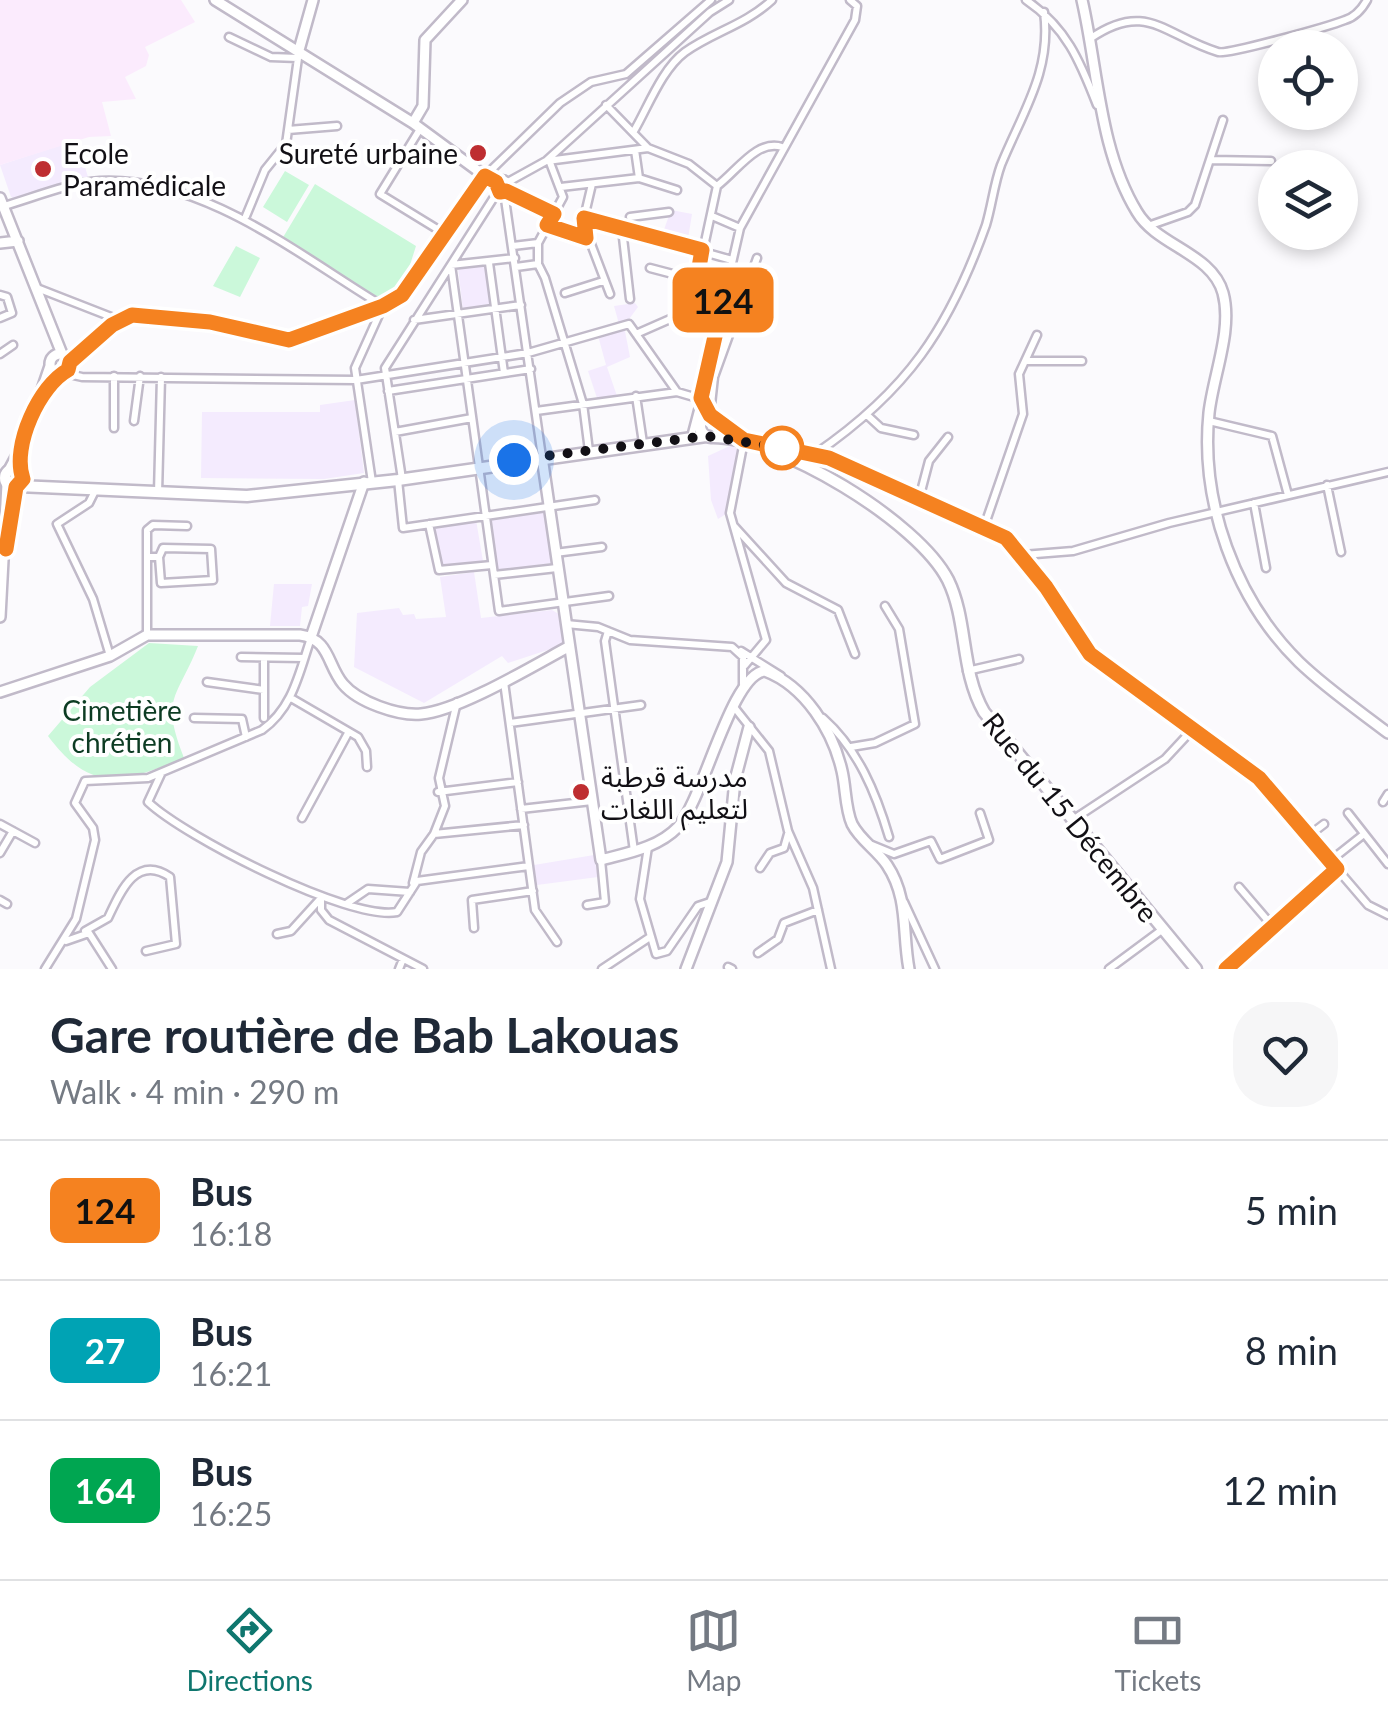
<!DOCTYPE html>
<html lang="en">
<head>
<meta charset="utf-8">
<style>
	:root { --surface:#fff; --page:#f6f6f7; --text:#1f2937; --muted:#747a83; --line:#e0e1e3; --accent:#0f766e }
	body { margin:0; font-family:Lato,"Noto Sans Arabic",sans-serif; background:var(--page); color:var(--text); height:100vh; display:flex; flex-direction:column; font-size:38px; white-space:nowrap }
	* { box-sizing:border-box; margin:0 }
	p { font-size:32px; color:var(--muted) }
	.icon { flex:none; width:55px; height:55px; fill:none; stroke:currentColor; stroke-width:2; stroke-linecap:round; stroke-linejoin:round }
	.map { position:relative; height:969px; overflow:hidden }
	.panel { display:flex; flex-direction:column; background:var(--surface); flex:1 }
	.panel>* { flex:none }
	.badge { padding:0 20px; border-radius:15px; font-size:35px; line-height:65px }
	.buttons { position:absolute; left:1258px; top:30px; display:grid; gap:20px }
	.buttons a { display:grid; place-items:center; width:100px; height:100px; border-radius:50%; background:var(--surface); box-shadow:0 5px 15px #0003; font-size:50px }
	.you { position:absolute; width:50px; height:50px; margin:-25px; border:8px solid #fff; border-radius:50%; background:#1a73e8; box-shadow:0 0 0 15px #1a73e833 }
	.map>.badge { position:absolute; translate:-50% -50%; box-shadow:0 0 0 5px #fff }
	.round { display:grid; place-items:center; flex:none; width:105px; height:105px; border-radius:40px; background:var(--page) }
	.overview { display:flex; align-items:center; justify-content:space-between; height:170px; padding:0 50px }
	h1 { font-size:48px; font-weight:700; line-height:75px }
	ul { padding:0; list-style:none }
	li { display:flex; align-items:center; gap:30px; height:140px; padding:0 50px; border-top:2px solid var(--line) }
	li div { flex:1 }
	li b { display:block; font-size:38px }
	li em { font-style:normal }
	li .badge { min-width:110px; font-weight:700; text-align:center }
	.menu { display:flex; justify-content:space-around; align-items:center; height:140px; border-top:2px solid var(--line); background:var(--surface); font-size:28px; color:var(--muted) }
	.menu a { display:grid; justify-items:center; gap:5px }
	.menu .on { color:var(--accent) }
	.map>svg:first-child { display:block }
</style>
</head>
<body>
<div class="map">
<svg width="1388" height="969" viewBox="0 0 1388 969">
	<rect width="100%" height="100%" fill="#fbfafd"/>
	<!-- built -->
	<path fill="#f4ebfe" d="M77 140 88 177 16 199 11 197 0 165Z
		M671 210 692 214 687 245 661 238Z
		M487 265 493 308 463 311 458 268Z
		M635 303 638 307 624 326 630 357 607 367 617 396 598 401 588 371 606 365 597 332 619 324 614 306Z
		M355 400 364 473 324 479 201 478 202 412H320V405Z
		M734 444 738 450 726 514 718 519 711 500 708 456Z
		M545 509 552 563 490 572 483 517Z
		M476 520 483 561 442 566 434 527Z
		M474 572 481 618 552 610 562 616 566 644 508 663 502 656 424 703 354 667 357 613 399 608 403 615 414 614 416 619 446 617 440 577Z
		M274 584H312L308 606 302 607 300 626H270Z
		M594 855 598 877 537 885 534 865Z"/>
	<!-- medical -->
	<path fill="#fbebfd" d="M0 0H181L195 22 145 47 149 55 146 66 125 77 136 99 102 102 111 136 89 137 0 165Z"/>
	<!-- green -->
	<path fill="#cbf8da" d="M285 171 309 185 287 222 263 207Z
		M315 184 416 246 404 284 378 298 282 239Z
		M236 246 260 258 240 297 213 286Z
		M149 643 198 646C177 699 160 697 184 758 123 783 91 794 48 736L90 687Z"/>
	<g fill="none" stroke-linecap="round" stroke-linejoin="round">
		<defs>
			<path id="street" d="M1026 0C1066 27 1080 61 1097 105
				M229 37 271 57 298 58
				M1091 38C1147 0 1165 36 1218 52 1227 55 1330 26 1345 20 1355 17 1362 9 1367 0
				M606 105 648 148 689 164 717 186C737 171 757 139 782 147
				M420 129 380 194 442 232
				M288 130 337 126
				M634 131C648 107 662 69 685 52 713 32 745 25 772 0
				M1211 160 1271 161
				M547 161 648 148
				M639 178 677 190
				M495 186a7 7 0 1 1 14 0a7 7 0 1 1-14 0Z
				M496 182 485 176 560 103 591 82 626 74 711 0
				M508 182 546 161 710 12 729 0
				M561 187 639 178 635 150
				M506 191 554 213
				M504 192 542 457
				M4 206C35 197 68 183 100 181 203 176 300 256 383 306L355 368 372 482
				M246 216 265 170 286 144 299 51
				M712 216 740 228
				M630 217 669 212
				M584 218 732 260
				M547 225 591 244 610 294
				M1148 226 1188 212 1195 205 1223 120
				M622 229 630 299
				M585 238 584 218 592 184
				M513 246 538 243
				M515 258 451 265 499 611 609 596
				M489 263 504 373
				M538 264V243L563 197 549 160
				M516 267 538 264 545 278 583 404 589 451
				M650 268 726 288
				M37 288 119 320
				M565 293 603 281
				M0 295 7 297 12 313 0 318
				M702 305 697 279 717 186
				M414 320 521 305
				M636 334 702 305 721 309
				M0 354 13 345
				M1026 361H1082
				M64 373 82 377 356 380 528 353 629 324 677 392
				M388 391 531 369
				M636 396 643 443
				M536 411 677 392 701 399 691 437
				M710 414 714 377 757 258
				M710 415 701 399 740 228 855 20 857 6 850 0
				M867 415 881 428 914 435
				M134 421 140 376
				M1209 421 1272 436 1288 495
				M114 428V376
				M395 432 472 418
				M744 441 730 513 766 640 745 665
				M764 444 829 459 1006 539 1046 587 1090 654 1259 778 1368 905 1388 915
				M815 454C907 391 949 329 986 225 992 205 994 184 1001 165 1022 113 1052 71 1044 12
				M402 479 385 368 498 191
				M398 480 403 528 595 500
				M1327 485 1341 552
				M96 489 89 503 57 524 93 599 110 656
				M158 493 161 377
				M919 499 929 461 948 437
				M1254 503 1266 568
				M429 524 439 570 492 565
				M734 526 786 583 838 610 855 654
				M984 527 1023 414 1019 374 1037 335
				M555 553 602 547
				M1023 555 1073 551 1169 523 1388 472
				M149 557H159L163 548 211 549 213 580 161 583 159 557
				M494 575 557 568
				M566 624 598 627 630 640 732 647 743 657V684
				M608 631 605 641 634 851
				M147 635V530L153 525 187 526
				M741 651 781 676
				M241 657 304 658
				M264 658V718
				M967 671 1019 659
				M207 682 264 690
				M504 682 535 910 557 942
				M291 698 358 737 366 751 367 767
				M734 707 769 751 788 831 813 888 831 969
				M194 718 242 719 246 737
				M823 718C858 749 876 793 889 837
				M510 723 641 705
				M851 747 875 743 915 724 899 629 885 606
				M161 774 148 802C185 837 349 921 397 912L417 881 529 866
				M438 792 518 782
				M1383 802 1388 794
				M521 809 592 801
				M1348 813 1388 864
				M302 818 347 735
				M1071 821 1165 759 1192 730
				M0 824 35 843
				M434 834 524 825
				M1307 837 1324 824
				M872 845 894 854 931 841 940 859 989 840 980 813
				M648 847 640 899 656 954 667 951 698 906 710 902
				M0 853 13 831
				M1330 861 1364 834
				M760 868 770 853 784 848 788 834
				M413 883 421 852 434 834 445 806 439 778 457 702
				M1239 887 1275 929
				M0 900 7 904
				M904 902 935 969
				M346 904 368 889 410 892
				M587 905 605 902 601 860
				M474 928 472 900 533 891
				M85 931 108 918C119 895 135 853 170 877L176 944 146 951
				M277 934 291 931 321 898V910L329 920 423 969
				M66 941 89 933 112 969
				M758 953 778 939 784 923 818 910
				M728 967 732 969
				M45 969 76 919 95 840 93 828 75 803 85 781 148 778 262 730C293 708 299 673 311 638
				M399 969 403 959
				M602 969 650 937
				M1109 969 1163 929
				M1226 969 1337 869"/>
			<path id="secondary" d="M215 0 413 123
				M1082 0C1098 69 1099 150 1137 212 1157 246 1212 253 1223 293 1233 330 1213 376 1209 413 1200 502 1235 599 1299 662 1326 688 1358 710 1388 733
				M299 50 313 0
				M0 198 62 354
				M0 243 18 241
				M50 364a10 10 0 1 1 20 0a10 10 0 1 1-20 0Z
				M70 362 111 325 132 315 210 322 289 340 383 306 402 295 485 176 413 123 423 106 425 40 462 0
				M542 457 601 860C627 853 658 848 678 827 703 801 731 673 765 671 805 686 833 731 842 771 846 788 845 808 852 824 860 840 877 850 887 865 909 898 902 932 909 969
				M9 470 24 442 50 366
				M20 472 24 445
				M0 617 7 484
				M311 637 364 482
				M0 692 110 656 147 635H300C330 639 327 665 343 684 358 702 398 716 421 714 458 711 533 666 568 647
				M686 969 727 862 735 780 749 727"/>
			<path id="primary" d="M700 426a11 11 0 1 1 22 0a11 11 0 1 1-22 0Z
				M713 437C778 437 918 521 948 580 968 621 960 670 984 712L1196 969
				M5 478a9 9 0 1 1 18 0a9 9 0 1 1-18 0Z
				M18 486 247 496 398 480 706 436"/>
		</defs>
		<!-- street casing -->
		<use href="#street" stroke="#c1bac9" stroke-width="11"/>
		<!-- secondary casing -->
		<use href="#secondary" stroke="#c1bac9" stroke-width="14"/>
		<!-- primary casing -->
		<use href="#primary" stroke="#c1bac9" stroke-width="15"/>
		<!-- street -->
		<use href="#street" stroke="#fff" stroke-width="6"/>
		<!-- secondary -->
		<use href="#secondary" stroke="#fff" stroke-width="9"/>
		<!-- primary -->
		<use href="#primary" stroke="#fff" stroke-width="10"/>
	</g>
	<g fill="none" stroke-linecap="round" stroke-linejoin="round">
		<defs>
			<path id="line" d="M6 549 16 487 23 479C11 446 40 385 68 370L70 362 112 325 132 315 210 322 289 340 383 306 402 295 485 176 496 182 500 192 506 191 554 214 547 225 586 238 584 218 702 250 697 279 726 288 701 398 710 415 744 440 829 458 1006 538 1046 587 1090 654 1259 778 1337 869 1226 969"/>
		</defs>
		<!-- line casing -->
		<use href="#line" stroke="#fff" stroke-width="22"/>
		<!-- line -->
		<use href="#line" stroke="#f58220" stroke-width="15"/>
		<!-- walk -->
		<path stroke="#121015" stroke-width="10" stroke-dasharray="0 18" d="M514 460 706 436 782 448"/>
	</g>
	<!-- markers -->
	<g fill="#be2e31" stroke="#fff" stroke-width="4">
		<circle cx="478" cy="153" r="10"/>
		<circle cx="43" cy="169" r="10"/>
		<circle cx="581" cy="792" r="10"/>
	</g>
	<circle fill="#fff" stroke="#f58220" stroke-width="5" cx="782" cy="448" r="20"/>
	<g text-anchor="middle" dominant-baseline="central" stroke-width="8" stroke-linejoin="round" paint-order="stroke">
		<!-- poi labels -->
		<g font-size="28" fill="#121015" stroke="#fff" text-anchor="start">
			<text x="63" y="153">Ecole<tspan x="63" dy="32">Paramédicale</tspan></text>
			<text x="458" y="153" text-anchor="end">Sureté urbaine</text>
			<text x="601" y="776">مدرسة قرطبة<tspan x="601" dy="32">لتعليم اللغات</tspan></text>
		</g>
		<!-- park labels -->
		<g font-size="28" fill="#0d3c23" stroke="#fff">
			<text x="122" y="710">Cimetière<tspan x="122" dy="32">chrétien</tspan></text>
		</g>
		<!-- street labels -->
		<g font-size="28" fill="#121015" stroke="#fff">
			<text transform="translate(1071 817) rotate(51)">Rue du 15 Décembre</text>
		</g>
	</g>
</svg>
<div class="buttons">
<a><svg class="icon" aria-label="locate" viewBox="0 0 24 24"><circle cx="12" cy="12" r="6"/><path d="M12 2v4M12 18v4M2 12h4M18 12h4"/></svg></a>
<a><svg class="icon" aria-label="layers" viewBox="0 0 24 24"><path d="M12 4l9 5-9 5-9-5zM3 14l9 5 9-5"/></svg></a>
</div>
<div class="you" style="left:514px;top:460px"></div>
<b class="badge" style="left:723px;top:300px;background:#f58220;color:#111">124</b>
</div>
<section class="panel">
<div class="overview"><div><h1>Gare routière de Bab Lakouas</h1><p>Walk · 4 min · 290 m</p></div><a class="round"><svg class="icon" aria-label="heart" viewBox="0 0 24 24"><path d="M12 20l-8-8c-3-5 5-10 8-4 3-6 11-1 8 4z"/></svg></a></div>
<ul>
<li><span class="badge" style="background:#f58220;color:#111">124</span><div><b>Bus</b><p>16:18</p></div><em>5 min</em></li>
<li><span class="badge" style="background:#00a3b4;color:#fff">27</span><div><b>Bus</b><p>16:21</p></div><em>8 min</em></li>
<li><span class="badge" style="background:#00a651;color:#fff">164</span><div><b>Bus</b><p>16:25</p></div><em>12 min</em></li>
</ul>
</section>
<nav class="menu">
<a class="on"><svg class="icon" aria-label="directions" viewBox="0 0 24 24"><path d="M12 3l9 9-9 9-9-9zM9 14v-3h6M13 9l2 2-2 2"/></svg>Directions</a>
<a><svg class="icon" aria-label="map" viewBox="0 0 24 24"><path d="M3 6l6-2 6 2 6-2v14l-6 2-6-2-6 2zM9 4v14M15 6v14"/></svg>Map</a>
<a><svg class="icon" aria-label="tickets" viewBox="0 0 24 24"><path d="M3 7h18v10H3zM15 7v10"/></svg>Tickets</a>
</nav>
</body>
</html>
